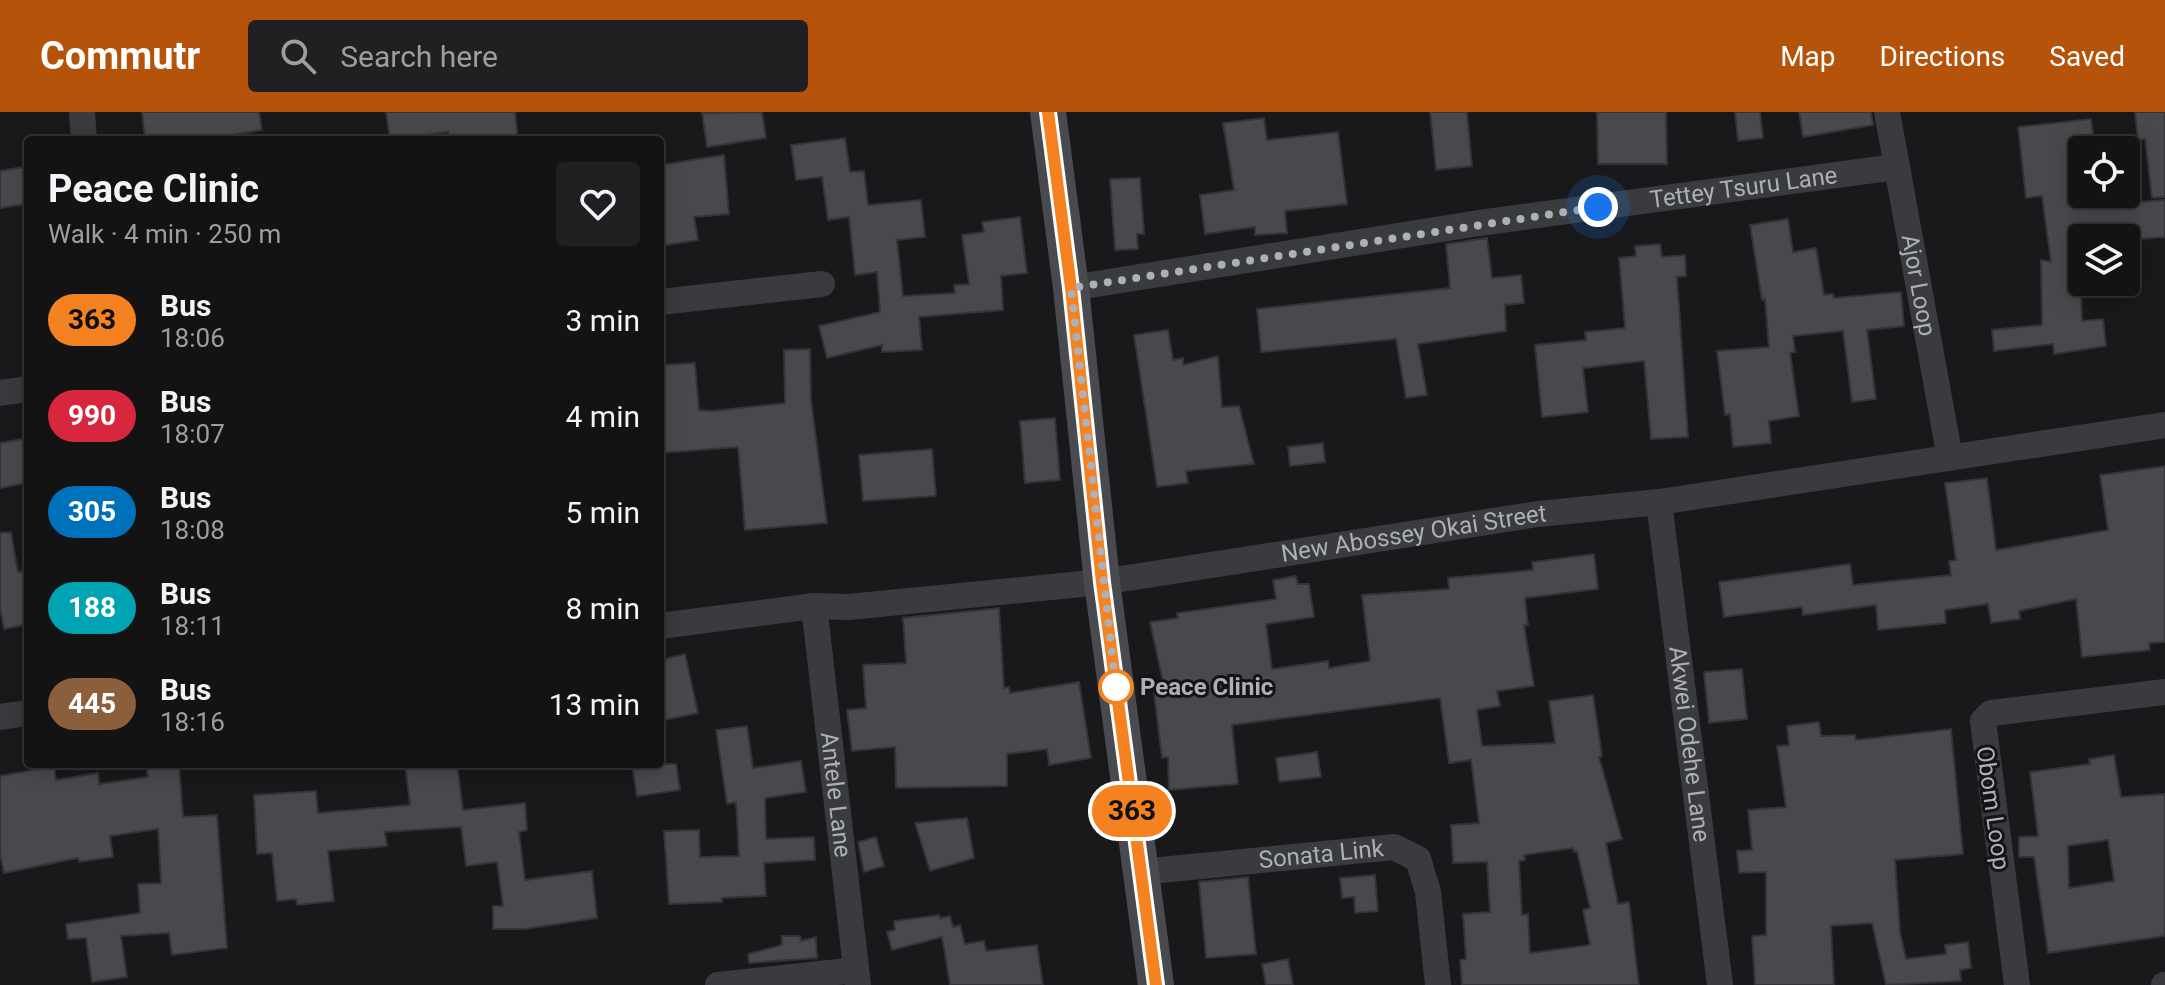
<!DOCTYPE html>
<html lang="en">
<head>
<meta charset="utf-8">
<style>
	:root { --surface:#131314; --page:#202022; --text:#f1f3f6; --muted:#9d9ea0; --line:#323234; --accent:#b45309 }
	body { margin:0; font-family:Roboto,sans-serif; background:var(--page); color:var(--text); height:100vh; display:flex; flex-direction:column; font-size:30px; white-space:nowrap }
	* { box-sizing:border-box; margin:0 }
	p { font-size:26px; color:var(--muted) }
	.icon { flex:none; width:44px; height:44px; fill:none; stroke:currentColor; stroke-width:2; stroke-linecap:round; stroke-linejoin:round }
	.map { position:relative; flex:1; overflow:hidden }
	.panel { position:absolute; left:24px; top:24px; width:640px; height:632px; display:flex; flex-direction:column; background:var(--surface); border-radius:8px; box-shadow:0 4px 20px #0003,0 0 0 2px var(--line) }
	.panel>* { flex:none }
	.badge { padding:0 16px; border-radius:26px; font-size:28px; line-height:52px }
	.buttons { position:absolute; left:2068px; top:24px; display:grid; gap:16px }
	.buttons a { display:grid; place-items:center; width:72px; height:72px; border-radius:8px; background:var(--surface); box-shadow:0 4px 20px #0003,0 0 0 2px var(--line); font-size:40px }
	.you { position:absolute; width:40px; height:40px; margin:-20px; border:6px solid #fff; border-radius:50%; background:#1a73e8; box-shadow:0 0 0 12px #1a73e833 }
	.map>.badge { position:absolute; translate:-50% -50%; box-shadow:0 0 0 4px #fff }
	.round { display:grid; place-items:center; flex:none; width:84px; height:84px; border-radius:8px; background:var(--page) }
	.summary { display:flex; align-items:center; justify-content:space-between; height:136px; padding:0 24px }
	h1 { font-size:38px; font-weight:700; line-height:60px }
	ul { padding:0; list-style:none }
	li { display:flex; align-items:center; gap:24px; height:96px; padding:0 24px }
	li div { flex:1 }
	li b { display:block; font-size:30px }
	li em { font-style:normal }
	li .badge { min-width:88px; font-weight:700; text-align:center }
	header { display:flex; align-items:center; gap:48px; box-sizing:border-box; height:112px; padding:0 40px; background:var(--accent); color:#fff }
	header strong { font-size:38px }
	nav { display:flex; gap:44px; margin-inline-start:auto; font-size:28px }
	.search { width:560px; height:72px; background:var(--page); display:flex; align-items:center; gap:20px; box-sizing:border-box; padding:0 28px; border-radius:8px; color:var(--muted); font-size:30px }
	.map>svg:first-child { display:block }
</style>
</head>
<body>
<header>
<strong>Commutr</strong>
<div class="search"><svg class="icon" aria-label="search" viewBox="0 0 24 24"><circle cx="10" cy="10" r="6"/><path d="M15 15l6 6"/></svg>Search here</div>
<nav><a>Map</a><a>Directions</a><a>Saved</a></nav>
</header>
<div class="map">
<svg width="2165" height="873" viewBox="0 0 2165 873">
	<rect width="100%" height="100%" fill="#19191b"/>
	<!-- building -->
	<path fill="#48494d" stroke="#343337" stroke-width="2" fill-rule="evenodd" d="M142 0H259L262 18 203 28H145Z
		M386 0H515L518 28H448V20L390 28Z
		M762 0 766 26 707 35 702 1Z
		M1430 0H1467L1472 54 1436 58Z
		M1597 0H1666L1667 52H1598Z
		M1735 0H1760L1763 26 1738 29Z
		M1799 0H1871L1873 13 1803 25Z
		M2135 0H2165V85L2152 86 2145 27 2138 28Z
		M1264 6 1267 28 1338 20 1347 92 1285 99 1287 121 1255 123V115L1205 122 1200 83 1234 78 1223 11Z
		M2091 7 2095 38H2082V91L2100 88 2101 93 2165 88V125L2128 128V122L2079 129 2082 209 2103 207 2106 234 2054 242 2053 232 1994 239 1992 218 2042 213 2041 148 2051 150 2042 84 2026 86 2018 15Z
		M845 26 850 60 864 59 868 93 921 88 925 125 897 128 903 184 955 181 954 173 969 172 962 123 984 120 982 110 1020 105 1027 161 1001 164 1003 198 919 205 922 238 882 240V233L827 246 819 214 880 200 877 160 855 163 849 105 828 108 822 65 796 68 791 33Z
		M724 43 729 102 694 105 698 128 660 134V53Z
		M23 55 28 92 0 96V59Z
		M1140 66 1144 122H1137L1138 137 1115 138 1110 67Z
		M1788 107 1793 140 1816 136 1824 183 1833 182 1834 186 1901 180 1904 214 1867 218 1876 287 1852 290 1843 219 1793 224 1795 240 1790 241 1799 304 1769 309 1771 331 1733 335 1730 302 1725 303 1717 239 1769 235 1765 187 1762 188 1750 113Z
		M1487 126 1492 166 1521 163 1524 191 1505 193 1506 219 1418 232 1427 283 1406 286 1396 227 1261 240 1257 197 1450 176 1446 132Z
		M1660 132 1662 145 1685 143 1686 164 1677 165 1688 325 1651 327 1644 249 1583 256 1588 300 1542 305 1535 233 1586 228 1585 220 1625 216 1619 146 1636 144 1635 134Z
		M1168 218 1173 248 1183 246V253L1218 244 1222 295 1239 294 1254 352 1186 359 1188 371 1157 375 1134 223Z
		M810 237 811 288 827 411 745 418 738 335 660 341V253L695 251 699 298 712 299 785 291 784 238Z
		M1055 306 1060 368 1025 371 1020 309Z
		M28 326V371L0 376V331Z
		M1323 331 1325 350 1290 354 1288 335Z
		M932 337 936 384 863 389 859 343Z
		M2165 354V530L2149 531 2150 538 2082 545 2076 487 2019 499 2020 507 1991 511 1988 492 1945 498 1946 511 1878 518 1876 493 1803 503 1802 495 1724 505 1719 470 1850 452 1853 473 1951 463 1949 449 1956 448 1945 371 1987 366 1996 438 2108 418 2100 363Z
		M11 420 18 460 28 458V512L4 517 0 495V421Z
		M1594 442 1598 477 1525 486 1528 513H1524L1534 574 1497 579 1500 594 1477 598 1482 634 1555 631 1549 589 1593 583 1602 644 1599 645 1622 727 1606 731 1618 792 1629 790 1639 873H1462L1460 848 1466 847 1463 802 1490 800 1487 750 1453 751 1451 713 1479 711 1471 648 1449 651 1440 586 1232 613 1238 672 1169 678 1168 645 1162 646 1154 581 1165 579 1150 510 1178 506 1177 501 1276 487 1273 468 1296 464 1298 472H1309L1314 505 1266 512 1272 557 1328 549 1329 556 1370 549 1362 483 1449 477 1448 466 1533 458 1532 450ZM1573 736 1574 740 1577 739 1590 796 1583 798 1590 833 1530 841 1528 802 1522 803 1519 749 1525 748 1524 743Z
		M999 496 1004 576 1009 575 1010 581 1079 570 1091 646 1049 653 1047 637 1007 642V674L896 676 895 635 852 639 847 598 866 596 863 553 906 551 903 506Z
		M685 542 698 601 660 609V548Z
		M1742 557 1747 607 1709 611 1704 560Z
		M1819 610 1821 624 1855 623 1856 628 1951 617 1963 742 1895 748 1900 820 1906 847 1946 842 1945 833 1968 830 1971 856 1960 858 1961 869 1886 873 1872 811 1831 814 1834 873H1755L1752 824 1766 823V760L1739 761 1737 739 1752 738 1748 698 1786 695 1777 634 1789 633 1787 614Z
		M747 614 753 656 801 649 806 680 765 686 766 727 814 725 815 748 764 751 766 784 722 786V790L669 792 664 719 699 718 700 745 739 744 736 690 727 692 716 618Z
		M1317 640 1321 665 1279 670 1276 646Z
		M2114 643 2121 685 2165 682V824L2048 841 2034 745H2019V725L2038 724 2030 660 2090 652 2089 647ZM2108 728 2114 769 2069 776 2068 734Z
		M146 652H179L183 705 217 703 227 836 172 843 169 821 121 824 127 865 92 870 86 826 68 827 66 812 140 801 138 772 161 771 158 717 110 724 113 745 79 750 78 746 4 761 0 742V664L54 654 56 668 98 661 99 672 148 665Z
		M405 652H457L463 698 525 691 527 718 519 720 525 768 592 759 597 806 525 817H493V794H503L497 750 466 754 461 715 385 720 387 734 328 739 334 789 297 793 296 787 277 789 272 741 257 742 254 683 316 679 318 701 410 693Z
		M632 652H676L680 678 637 684Z
		M967 706 974 746 930 759 915 711Z
		M876 725 884 754 864 760 858 730Z
		M1375 763 1378 799 1355 801 1354 785 1342 786 1340 766Z
		M1248 765 1256 842 1206 846 1199 770Z
		M939 803 940 806 950 804 953 815 960 813 965 832 984 829 986 839 1037 833 1043 873H950L942 825 892 838 887 820 895 818 894 809Z
		M782 824H800L801 829 816 825 817 846 749 851 748 842 782 833Z
		M1288 847 1293 873H1266L1262 852Z"/>
	<g fill="none" stroke-linecap="round" stroke-linejoin="round">
		<!-- street -->
		<g stroke="#3a3b3f" stroke-width="26">
			<path d="M82 0 84 28"/>
			<path id="s1" d="M1887 0 1950 346"/>
			<path id="s2" d="M1071 176 1479 111 1896 55"/>
			<path d="M660 190 822 172"/>
			<path d="M0 281 28 277"/>
			<path id="s3" d="M1659 390 1720 873"/>
			<path id="s4" d="M814 494 858 873"/>
			<path id="s5" d="M660 514 814 494 849 495 1102 470 1538 402 1659 390 2165 313"/>
			<path d="M0 605 28 601"/>
			<path id="s6" d="M1140 760 1394 735 1418 747 1428 780 1438 873"/>
			<path d="M718 873 856 858"/>
			<path d="M2017 873 1983 609 1991 601 2165 580"/>
			<path d="M2164 873H2165"/>
		</g>
		<!-- secondary -->
		<path stroke="#494a4f" stroke-width="36" d="M1048 0 1071 176 1102 470 1156 873"/>
	</g>
	<g fill="none" stroke-linecap="round" stroke-linejoin="round">
		<defs>
			<path id="line" d="M1048 0 1071 176 1102 470 1156 873"/>
		</defs>
		<!-- line casing -->
		<use href="#line" stroke="#fff" stroke-width="18"/>
		<!-- line -->
		<use href="#line" stroke="#f58220" stroke-width="12"/>
		<!-- walk -->
		<path stroke="#adafb9" stroke-width="8" stroke-dasharray="0 14.4" d="M1116 575 1117 586 1071 176 1598 95"/>
	</g>
	<!-- markers -->
	<circle fill="#fff" stroke="#f58220" stroke-width="4" cx="1116" cy="575" r="16"/>
	<g text-anchor="middle" dominant-baseline="central" stroke-width="6" stroke-linejoin="round" paint-order="stroke">
		<!-- street labels -->
		<g font-size="24" fill="#adafb9" stroke="#141416">
			<text stroke="none"><textPath href="#s2" startOffset="680">Tettey Tsuru Lane</textPath></text>
			<text stroke="none"><textPath href="#s1" startOffset="176">Ajor Loop</textPath></text>
			<text stroke="none"><textPath href="#s5" startOffset="760">New Abossey Okai Street</textPath></text>
			<text stroke="none"><textPath href="#s3" startOffset="244">Akwei Odehe Lane</textPath></text>
			<text stroke="none"><textPath href="#s4" startOffset="190">Antele Lane</textPath></text>
			<text transform="translate(1993 696) rotate(82)">Obom Loop</text>
			<text stroke="none"><textPath href="#s6" startOffset="182">Sonata Link</textPath></text>
		</g>
		<!-- stop labels -->
		<g font-size="24" font-weight="bold" fill="#adafb9" stroke="#141416" text-anchor="start">
			<text x="1140" y="575">Peace Clinic</text>
		</g>
	</g>
</svg>
<div class="buttons">
<a><svg class="icon" aria-label="locate" viewBox="0 0 24 24"><circle cx="12" cy="12" r="6"/><path d="M12 2v4M12 18v4M2 12h4M18 12h4"/></svg></a>
<a><svg class="icon" aria-label="layers" viewBox="0 0 24 24"><path d="M12 4l9 5-9 5-9-5zM3 14l9 5 9-5"/></svg></a>
</div>
<div class="you" style="left:1598px;top:95px"></div>
<b class="badge" style="left:1132px;top:699px;background:#f58220;color:#111">363</b>
<section class="panel">
<div class="summary"><div><h1>Peace Clinic</h1><p>Walk · 4 min · 250 m</p></div><a class="round"><svg class="icon" aria-label="heart" viewBox="0 0 24 24"><path d="M12 20l-8-8c-3-5 5-10 8-4 3-6 11-1 8 4z"/></svg></a></div>
<ul>
<li><span class="badge" style="background:#f58220;color:#111">363</span><div><b>Bus</b><p>18:06</p></div><em>3 min</em></li>
<li><span class="badge" style="background:#d7263d;color:#fff">990</span><div><b>Bus</b><p>18:07</p></div><em>4 min</em></li>
<li><span class="badge" style="background:#0072bc;color:#fff">305</span><div><b>Bus</b><p>18:08</p></div><em>5 min</em></li>
<li><span class="badge" style="background:#00a3b4;color:#fff">188</span><div><b>Bus</b><p>18:11</p></div><em>8 min</em></li>
<li><span class="badge" style="background:#8b5e3c;color:#fff">445</span><div><b>Bus</b><p>18:16</p></div><em>13 min</em></li>
</ul>
</section>
</div>
</body>
</html>
